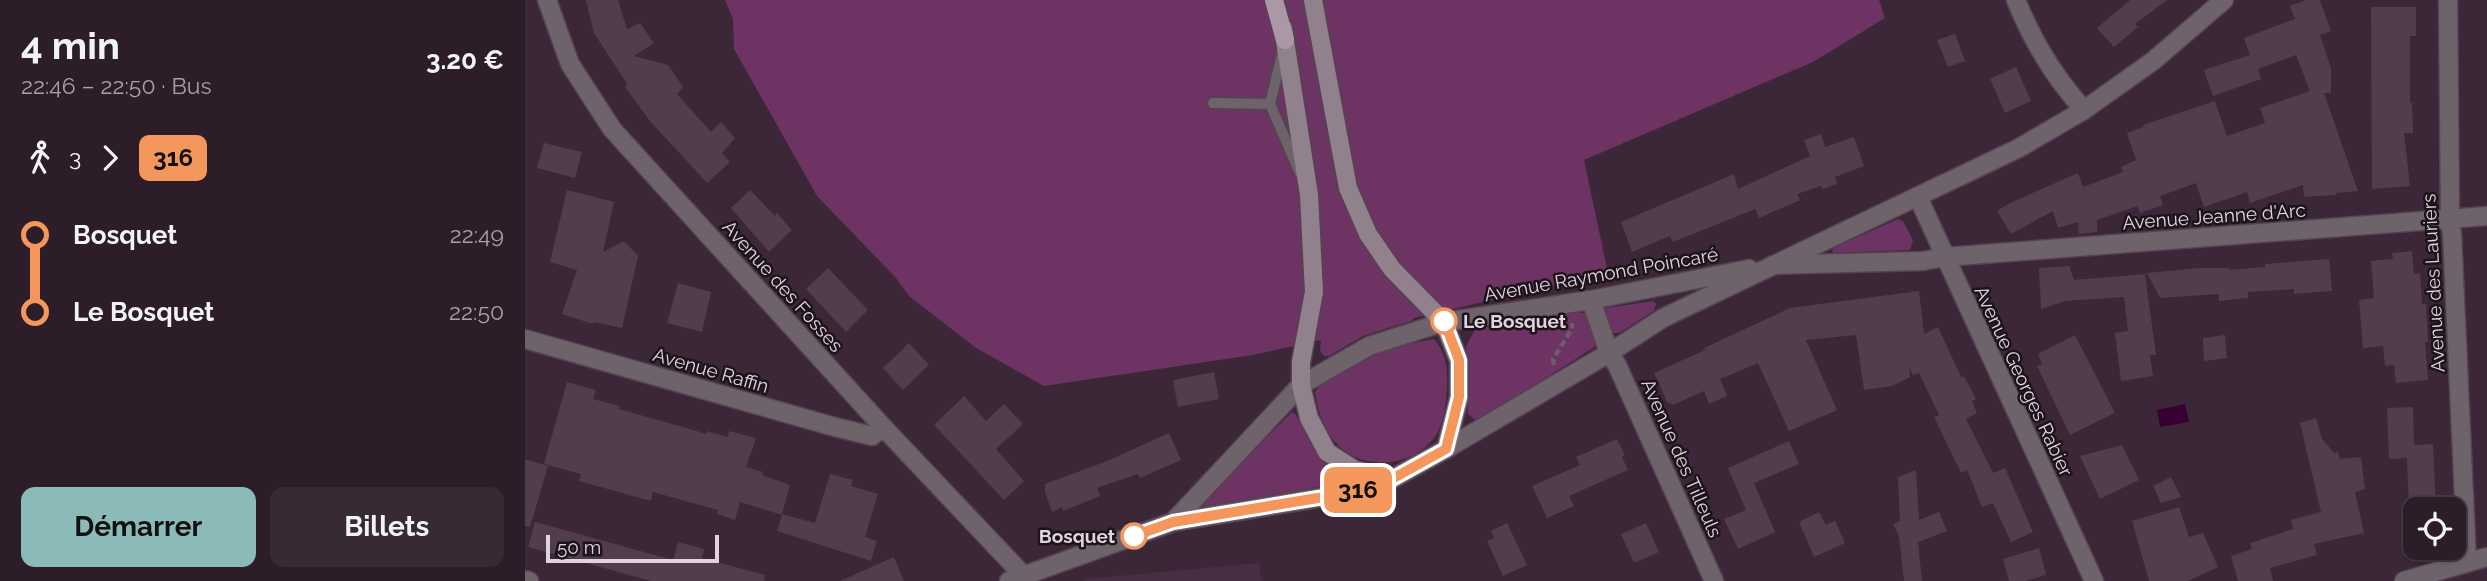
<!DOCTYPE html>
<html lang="fr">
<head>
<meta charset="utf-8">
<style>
	:root { --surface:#2c1d29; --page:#382a35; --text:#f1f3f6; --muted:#a6a2a8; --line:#483b46; --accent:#8bbbb9 }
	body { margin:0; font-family:Raleway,sans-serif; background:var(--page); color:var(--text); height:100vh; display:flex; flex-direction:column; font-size:26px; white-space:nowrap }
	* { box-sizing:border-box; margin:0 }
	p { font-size:23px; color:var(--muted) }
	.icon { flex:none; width:38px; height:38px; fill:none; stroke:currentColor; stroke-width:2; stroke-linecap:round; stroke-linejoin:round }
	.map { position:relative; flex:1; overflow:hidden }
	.sheet { display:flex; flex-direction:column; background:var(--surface); width:525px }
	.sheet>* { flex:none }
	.badge { padding:0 14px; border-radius:10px; font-size:24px; line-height:46px }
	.buttons { position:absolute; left:1878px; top:497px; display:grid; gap:14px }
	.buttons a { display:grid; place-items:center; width:63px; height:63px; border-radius:14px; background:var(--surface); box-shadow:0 2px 5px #0004,0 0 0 2px var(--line); font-size:35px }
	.scale { position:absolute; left:21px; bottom:18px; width:173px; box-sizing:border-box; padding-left:7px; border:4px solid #e1d4de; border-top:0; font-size:19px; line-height:24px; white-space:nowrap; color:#e1d4de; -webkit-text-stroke:5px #1c131b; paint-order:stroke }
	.map>.badge { position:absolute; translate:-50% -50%; box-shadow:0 0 0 4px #fff }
	.legs { display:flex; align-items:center; gap:10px; height:77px; padding:0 21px; font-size:23px }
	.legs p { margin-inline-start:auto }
	.overview { display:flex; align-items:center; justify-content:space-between; height:119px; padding:0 21px }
	h1 { font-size:38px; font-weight:700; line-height:52px }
	.button { display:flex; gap:14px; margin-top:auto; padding:14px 21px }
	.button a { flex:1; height:80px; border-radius:14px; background:var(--accent); color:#111; font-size:28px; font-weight:700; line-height:80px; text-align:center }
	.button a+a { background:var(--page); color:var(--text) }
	ul { padding:0 21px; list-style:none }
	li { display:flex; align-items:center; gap:24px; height:77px; font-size:26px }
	li i { display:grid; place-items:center; width:10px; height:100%; margin:0 9px; background:currentColor }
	li i::after { content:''; width:18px; height:18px; margin:-9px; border:5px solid; border-radius:50%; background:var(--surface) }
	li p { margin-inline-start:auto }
	li:first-child i { background:linear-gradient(#0000 50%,currentColor 0) }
	li:last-child i { background:linear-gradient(currentColor 50%,#0000 0) }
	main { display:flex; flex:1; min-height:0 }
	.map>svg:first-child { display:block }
</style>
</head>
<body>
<main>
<section class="sheet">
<div class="overview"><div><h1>4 min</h1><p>22:46 – 22:50 · Bus</p></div><b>3.20 €</b></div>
<div class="legs"><svg class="icon" aria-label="walk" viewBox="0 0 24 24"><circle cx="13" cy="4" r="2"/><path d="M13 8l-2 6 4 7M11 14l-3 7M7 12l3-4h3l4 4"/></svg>3<svg class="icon" aria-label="forward" viewBox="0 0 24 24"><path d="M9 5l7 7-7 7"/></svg><b class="badge" style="background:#f3975d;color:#111">316</b></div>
<ul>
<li><i style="color:#f3975d"></i><b>Bosquet</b><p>22:49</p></li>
<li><i style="color:#f3975d"></i><b>Le Bosquet</b><p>22:50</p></li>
</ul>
<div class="button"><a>Démarrer</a><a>Billets</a></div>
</section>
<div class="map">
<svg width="1962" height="581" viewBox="0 0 1962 581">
	<rect width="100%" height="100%" fill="#3b2737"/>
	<!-- built -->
	<path fill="#472e43" d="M734 563 737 581H559V579Z"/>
	<!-- green -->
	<path fill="#6c3363" d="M200 0H1354L1360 18 1288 62 1059 160 1083 273 889 318 886 321 838 336 804 356H799L795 351 796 340 728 355 519 386 451 348 384 296 371 278 292 196 209 49 208 19Z
		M1373 219 1378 221 1388 240 1385 250 1308 253 1307 250 1310 247Z
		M1128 301 1131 304 1129 311 1094 333H1088C1083 326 1077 316 1081 308Z
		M1054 312 1063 314 1072 344 1068 348 952 422 943 414 941 347 950 329Z
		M909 339C922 354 923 370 922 389 921 403 919 420 913 432 893 466 842 473 814 446 799 432 793 412 790 392L794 386 839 359 872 346Z
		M767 412 771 415 789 447 815 474V480L812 483 685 510 679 509 677 502Z"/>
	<!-- water -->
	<path fill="#390034" d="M1660 404 1664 422 1635 427 1632 410Z"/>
	<!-- building -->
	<path fill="#523d4e" d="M61 0H93L102 29 115 23 129 43 109 56 143 65 158 87 152 94 186 132 196 122 210 138 197 153 205 162 182 183 125 121 100 87 102 84 69 33Z
		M1605 0H1642L1610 24 1613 27 1589 47 1572 28Z
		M1781 0H1795L1806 31 1795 35 1806 68V93H1799L1833 191 1811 193V195L1779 197 1778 185 1725 203 1722 192 1679 207 1671 183 1635 196 1638 205 1615 213 1613 206 1572 220V232L1554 234 1553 222 1533 228 1528 211 1486 234 1472 211 1485 203 1553 173 1558 187 1598 172 1596 167 1611 160 1602 133 1618 127V125L1690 101 1702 136 1740 123 1735 108 1785 91 1771 55 1733 69 1736 79 1688 96 1679 70 1725 55 1719 38 1770 19 1765 6Z
		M1846 7H1891V36H1885V103H1887L1888 133H1879L1885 186 1847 189Z
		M1430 34 1440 61 1423 67 1412 40Z
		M1491 67 1506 101 1480 113 1465 79Z
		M1296 134 1300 147 1329 137 1339 166 1310 177 1312 184 1298 189 1296 186 1272 194 1275 200 1234 218 1230 209 1148 242 1145 236 1107 252 1096 222 1209 174 1213 189 1285 156 1279 140Z
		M19 143 57 152 50 178 12 168Z
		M42 190 89 202 78 252 99 241 113 256 97 328 69 322 68 324 37 314 52 270 25 262Z
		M225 190 250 216 252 213 267 230 244 252 206 208Z
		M1887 251 1889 274 1895 273 1897 304H1901L1903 342H1900L1903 380 1871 383 1869 365 1860 366 1858 346 1838 348 1834 300 1849 298 1846 261 1868 259 1867 253Z
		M1804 259 1807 291 1769 294V289L1723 292V298L1694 301V294L1635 298 1622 273 1674 268H1704L1705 270 1740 267V264Z
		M1544 266 1549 280 1620 274 1631 355H1625L1628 376 1596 381 1590 333 1603 331 1599 297 1540 301 1516 309 1514 268Z
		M303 268 343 310 321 332 281 289Z
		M153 283 186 292 177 332 142 323Z
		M1394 291 1399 334 1413 327 1436 377 1439 376 1451 399 1447 401 1452 413 1441 419 1468 473 1480 468 1508 532 1486 542 1468 503 1457 507 1442 470 1436 473 1409 417 1414 415 1394 373 1388 375 1384 367 1385 377 1367 386 1339 390 1331 335 1281 340 1312 410 1264 431 1233 363 1195 379 1202 396 1184 404 1179 391 1148 405 1142 402 1129 373 1180 350 1179 348 1265 308Z
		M1550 335 1590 413 1545 435 1512 366 1517 364 1513 354Z
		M1700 335 1702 358 1679 361 1678 338Z
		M384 343 404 365 378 390 358 368Z
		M689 372 694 399 653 407 648 380Z
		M42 382 71 390 68 399 95 406 94 409 182 434V431L203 437 204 431 231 438 221 467 238 472 237 475 265 485 257 514 290 523 305 474 328 480 326 486 353 494 340 537 352 541 346 561 252 531 257 515 215 502 210 520 192 514 193 510 128 492 126 501 54 481 56 474 19 464Z
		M439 396 461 421 479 404 498 424 471 449 499 481 479 500 409 425Z
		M1888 407 1889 445 1908 444 1911 509H1884L1882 458 1864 459 1862 408Z
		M1791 418 1797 439 1809 453 1813 452 1815 459 1836 457 1840 489 1830 492 1839 533 1789 544 1792 555 1745 568 1748 581H1713L1706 556 1727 549 1725 543 1768 529 1766 520 1796 512 1775 423Z
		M644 433 656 460 615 478 613 474 572 488 575 496 538 511 537 507 527 512 520 492V484L582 461Z
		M1092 439 1100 455 1097 457 1103 470 1044 496 1049 506 1022 518 1007 486 1055 465 1051 457Z
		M1264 441 1274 464 1229 483 1250 532 1213 549 1199 519 1221 510 1203 468Z
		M1597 445 1614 480 1575 499 1555 456Z
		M0 459 23 466 5 527 0 526Z
		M1391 470 1394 520 1414 512 1422 531 1393 542 1397 581H1379L1374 536 1368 524 1375 521 1373 477Z
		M1646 477 1656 497 1636 503 1628 486Z
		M1654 507 1664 537 1678 533 1693 567 1663 581H1624L1607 521Z
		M1294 512 1301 525 1310 521 1320 543 1289 557 1274 522Z
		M10 522 148 560 153 542 179 549 177 558 240 575 239 581H126L3 547Z
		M982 523 1002 565 978 576 962 541 969 538 966 531Z
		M1121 523 1134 552 1109 563 1096 534Z
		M1514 548 1521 575 1500 581H1484L1478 559Z
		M369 557 379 581H315Z"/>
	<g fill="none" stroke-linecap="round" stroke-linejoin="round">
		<defs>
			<path id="service" d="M758 50 745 104 775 173
				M688 103 745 104"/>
			<path id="minor" d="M22 0 45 64 87 129 358 427 498 575
				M1491 0C1507 40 1530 78 1559 110
				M1923 0 1925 219 1927 234 1942 563
				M1393 197 1569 581
				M1248 265 1398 261 1419 257 1962 216
				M0 339 310 427 347 436 358 427
				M1084 353 1092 365 1189 581
				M0 580 4 581
				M1879 581 1962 557"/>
			<path id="tertiary" d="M1066 300 1084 353
				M921 449 1084 353 1138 318 1494 148 1559 110 1628 61 1699 0
				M648 522 776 385 844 346 919 322 1066 300 1224 269
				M484 581 648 522 817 494 867 479"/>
			<path id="secondary" d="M758 28 784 195 789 292 776 362V385L784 418 802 452 830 470 867 479 921 449 934 397V361L919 322 867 269 843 234 823 188 788 0"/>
			<path id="primary" d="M749 0 760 40"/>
		</defs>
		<!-- service casing -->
		<use href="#service" stroke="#564352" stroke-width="14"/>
		<!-- minor casing -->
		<use href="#minor" stroke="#564352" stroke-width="21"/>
		<!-- tertiary casing -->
		<use href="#tertiary" stroke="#564352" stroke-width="21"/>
		<!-- secondary casing -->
		<use href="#secondary" stroke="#564352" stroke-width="21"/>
		<!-- primary casing -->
		<use href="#primary" stroke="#564352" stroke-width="21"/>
		<!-- path -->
		<path stroke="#6e5c6a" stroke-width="4.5" stroke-dasharray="7 3.5" stroke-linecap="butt" d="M1029 365 1028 359 1047 329V323"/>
		<!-- service -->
		<use href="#service" stroke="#6e636b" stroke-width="10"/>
		<!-- minor -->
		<use href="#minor" stroke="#6e636b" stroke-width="18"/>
		<!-- tertiary -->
		<use href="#tertiary" stroke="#6e636b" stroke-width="18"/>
		<!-- secondary -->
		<use href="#secondary" stroke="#91818d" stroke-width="18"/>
		<!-- primary -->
		<use href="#primary" stroke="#ac97a7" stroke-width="18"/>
	</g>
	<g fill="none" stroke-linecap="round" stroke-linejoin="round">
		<defs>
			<path id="line-1" d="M609 536 648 522 817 494 867 479 921 449 934 397V360L919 321"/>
		</defs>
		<!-- line-1 casing -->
		<use href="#line-1" stroke="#fff" stroke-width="16"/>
		<!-- line-1 -->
		<use href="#line-1" stroke="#f3975d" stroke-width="10"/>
	</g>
	<!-- markers -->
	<g fill="#fff" stroke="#f3975d" stroke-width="3.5">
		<circle cx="919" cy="321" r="12"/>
		<circle cx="609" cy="536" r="12"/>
	</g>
	<g text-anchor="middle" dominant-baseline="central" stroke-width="5" stroke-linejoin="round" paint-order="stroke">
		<!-- street labels -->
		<g font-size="19" fill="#e1d4de" stroke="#1c131b">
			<text transform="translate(1689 216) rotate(-4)">Avenue Jeanne d'Arc</text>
			<text transform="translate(1076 274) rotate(-10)">Avenue Raymond Poincaré</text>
			<text transform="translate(1908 283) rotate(-93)">Avenue des Lauriers</text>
			<text transform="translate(258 286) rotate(48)">Avenue des Fosses</text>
			<text transform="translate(186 370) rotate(16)">Avenue Raffin</text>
			<text transform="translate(1499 381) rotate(65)">Avenue Georges Rabier</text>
			<text transform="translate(1157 458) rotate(66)">Avenue des Tilleuls</text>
		</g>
		<!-- stop labels -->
		<g font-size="19" font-weight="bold" fill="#e1d4de" stroke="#1c131b" text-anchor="start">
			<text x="938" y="321">Le Bosquet</text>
			<text x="590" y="536" text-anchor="end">Bosquet</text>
		</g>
	</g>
</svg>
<div class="buttons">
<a><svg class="icon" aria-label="locate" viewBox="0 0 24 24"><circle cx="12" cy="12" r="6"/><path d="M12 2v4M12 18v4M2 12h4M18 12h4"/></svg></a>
</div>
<div class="scale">50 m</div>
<b class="badge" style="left:833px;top:490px;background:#f3975d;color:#111">316</b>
</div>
</main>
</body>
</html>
